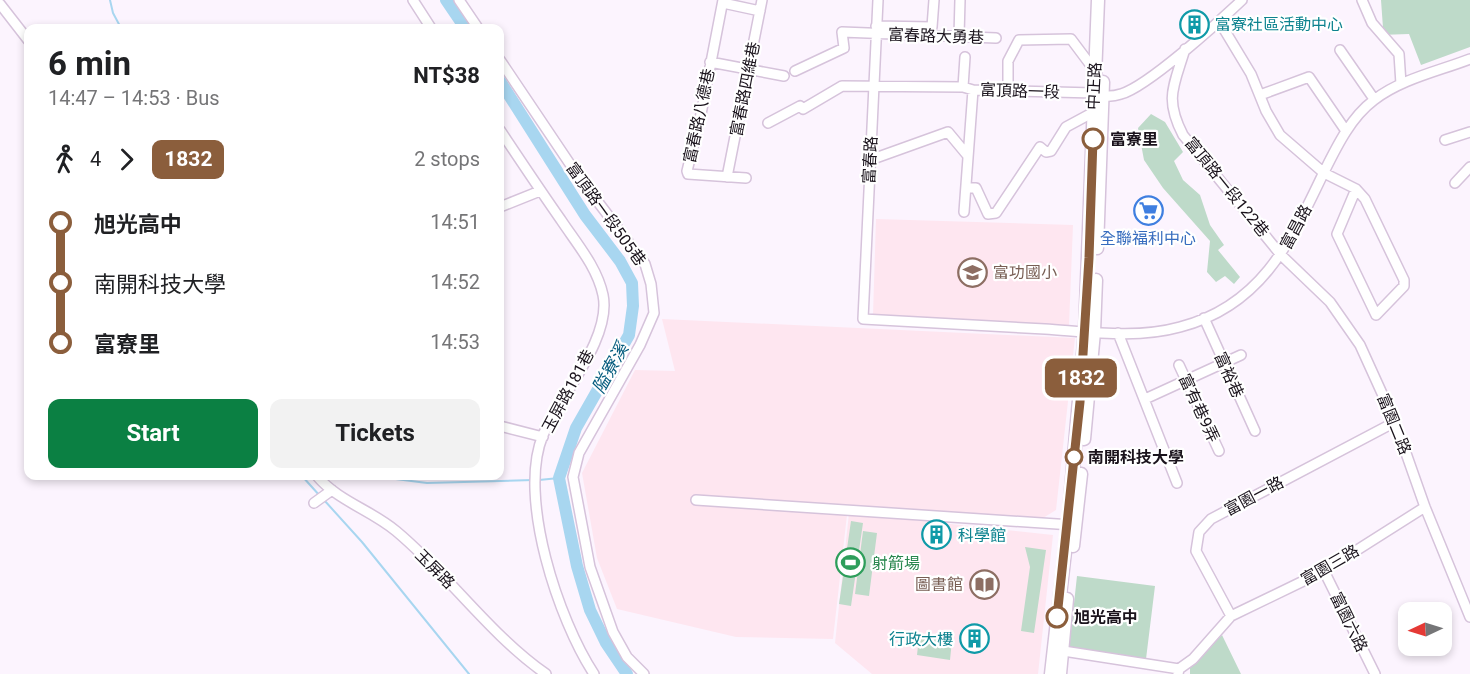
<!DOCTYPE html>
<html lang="en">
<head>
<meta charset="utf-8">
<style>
	:root { --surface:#fff; --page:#f2f2f2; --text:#202124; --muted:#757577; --accent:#0b8043 }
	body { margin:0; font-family:Roboto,"Noto Sans TC",sans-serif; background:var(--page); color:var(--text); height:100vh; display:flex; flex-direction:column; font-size:22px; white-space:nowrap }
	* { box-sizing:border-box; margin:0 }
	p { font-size:20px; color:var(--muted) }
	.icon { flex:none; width:33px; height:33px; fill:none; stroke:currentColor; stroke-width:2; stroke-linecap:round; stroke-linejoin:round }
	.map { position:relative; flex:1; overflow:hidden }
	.sheet { position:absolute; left:24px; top:24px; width:480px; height:456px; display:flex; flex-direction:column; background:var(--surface); border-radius:12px; box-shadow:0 3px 9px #0003 }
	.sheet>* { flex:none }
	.badge { padding:0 12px; border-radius:9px; font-size:21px; line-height:39px }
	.needle { width:39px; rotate:266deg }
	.tools { position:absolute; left:1398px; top:602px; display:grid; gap:12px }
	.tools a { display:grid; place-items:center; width:54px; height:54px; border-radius:12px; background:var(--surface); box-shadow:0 3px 9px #0003; font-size:30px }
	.map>.badge { position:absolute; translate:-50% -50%; box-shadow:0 0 0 3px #fff }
	.legs { display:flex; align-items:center; gap:9px; height:66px; padding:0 24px; font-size:20px }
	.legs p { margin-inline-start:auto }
	.head { display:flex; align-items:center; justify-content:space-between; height:102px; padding:0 24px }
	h1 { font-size:33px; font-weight:700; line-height:45px }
	.cta { display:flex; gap:12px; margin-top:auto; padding:12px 24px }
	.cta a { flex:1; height:69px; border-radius:12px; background:var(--accent); color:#fff; font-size:24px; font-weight:700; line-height:69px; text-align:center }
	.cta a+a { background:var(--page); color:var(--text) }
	ul { padding:0 24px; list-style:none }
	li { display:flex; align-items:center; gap:21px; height:60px; font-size:22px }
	li i { display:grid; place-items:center; width:9px; height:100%; margin:0 8px; background:currentColor }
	li i::after { content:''; width:15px; height:15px; margin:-8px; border:4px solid; border-radius:50%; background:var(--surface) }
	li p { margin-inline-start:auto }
	li:first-child i { background:linear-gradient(#0000 50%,currentColor 0) }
	li:last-child i { background:linear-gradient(currentColor 50%,#0000 0) }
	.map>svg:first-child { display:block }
</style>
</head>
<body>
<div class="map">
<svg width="1470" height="674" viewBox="0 0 1470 674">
	<rect width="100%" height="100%" fill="#fcf4fe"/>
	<!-- education -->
	<path fill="#fee6f0" d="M876 219 1073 225 1069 326 873 315Z
		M662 319 1075 338 1056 510 1043 518 1009 521 848 506 833 639 736 637 617 609 597 558 582 473 635 370 675 371Z
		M849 513 1053 535 1038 674H872L835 643Z"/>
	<!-- green -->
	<path fill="#bedac9" d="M1381 0H1470V47L1421 65 1409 34 1379 35 1383 28Z
		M1151 114 1165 122 1183 152 1174 161 1183 180 1200 195 1210 225 1224 245 1218 250 1240 277 1234 284 1225 276 1216 282 1207 272 1210 241 1163 188 1144 160 1138 128Z
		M851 521 863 523 851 606 839 604Z
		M863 531 877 533 869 596 855 594Z
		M1025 547 1046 550 1034 633 1021 631 1030 567Z
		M1077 576 1155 586 1146 659 1069 649Z
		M1222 635 1241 674H1190V667Z
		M919 637 952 640 950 660 917 655Z"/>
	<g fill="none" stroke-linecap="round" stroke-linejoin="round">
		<!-- stream -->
		<path stroke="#a8d6f0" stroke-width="2" d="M110 0 113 13 121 28
			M302 476 320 496
			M372 476 427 483 533 480
			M539 480 559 478
			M324 500 362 542 469 674"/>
		<!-- river -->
		<path stroke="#a8d6f0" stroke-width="12" d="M446 0 465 28
			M500 81 585 215 620 261 632 283 633 306 629 335 576 428 559 478 577 566 590 610 606 643 627 674"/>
		<defs>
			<path id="minor" d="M413 0 431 28
				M459 0 478 28
				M723 0 701 114 687 171 688 174 746 178
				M878 0 863 319C924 322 984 326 1045 329 1090 332 1137 339 1180 327 1261 306 1290 243 1323 174 1336 148 1350 118 1374 100 1401 79 1439 71 1470 59
				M1362 0 1372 23 1399 54 1401 84
				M723 3 760 11
				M0 4 28 40
				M1219 21 1251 74 1266 111 1280 135 1324 173 1356 189 1365 199 1404 280V286L1376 315 1337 234 1356 189
				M876 26 932 27 934 0
				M959 36 960 0
				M1185 49C1174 86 1164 98 1183 135L1281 255 1330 302 1360 345 1395 422 1425 507 1470 617
				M1340 50 1374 99
				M500 60 576 173 645 264 651 284 654 313 640 345 579 453 573 477 590 567 613 632 627 657 644 674
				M710 62 784 76
				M795 71 844 48 842 32 996 38
				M963 87 965 57
				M1008 91V61L1019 40 1071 39 1095 71
				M1260 95 1309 77 1346 131
				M768 123 800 106 803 109 842 86 963 87 973 90 1094 93C1103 97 1112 97 1121 94 1147 87 1220 21 1242 0
				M500 130C520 160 540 190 561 220 577 244 597 267 603 295 612 338 560 396 543 435 517 497 559 621 594 674
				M1445 140 1470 132
				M870 160 948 132 968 156
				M727 177 762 0
				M1455 183 1470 167
				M966 188H976L988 214 996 213 1040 147 1046 152 1051 151 1066 127 1092 113
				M500 207 540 191
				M964 212 973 90
				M1204 318 1255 431
				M1118 333 1177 483
				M1179 365 1219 451
				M1145 399 1241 355
				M500 426 543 437
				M317 476C338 501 371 510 396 531 449 575 489 634 546 674
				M696 500 1072 525
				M314 503 332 490
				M1324 571 1375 674
				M1231 616 1196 551 1199 532 1211 519 1395 422
				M1057 650 1179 669
				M1178 674 1179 669 1193 659 1231 616 1324 571 1425 507"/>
			<path id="major" d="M1097 248 1103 82
				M1084 439 1094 332 1096 280
				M1073 546 1081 474
				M1051 674 1068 525 1085 332 1098 0
				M1060 674 1067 599"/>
		</defs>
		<!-- minor casing -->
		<use href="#minor" stroke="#d6c3db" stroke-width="12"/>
		<!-- major casing -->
		<use href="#major" stroke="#d6c3db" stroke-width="15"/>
		<!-- minor -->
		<use href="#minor" stroke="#fff" stroke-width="9"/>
		<!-- major -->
		<use href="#major" stroke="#fff" stroke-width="12"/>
	</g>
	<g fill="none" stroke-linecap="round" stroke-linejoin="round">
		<defs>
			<path id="line-1" d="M1057 617 1080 402 1089 258 1093 139"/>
		</defs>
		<!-- line-1 casing -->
		<use href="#line-1" stroke="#fff" stroke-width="14"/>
		<!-- line-1 -->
		<use href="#line-1" stroke="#8b5e3c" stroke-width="9"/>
	</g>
	<!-- icons -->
	<defs>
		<symbol id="building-ring" viewBox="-11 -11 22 22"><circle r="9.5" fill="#fff" stroke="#0f9aa8" stroke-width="1.5"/><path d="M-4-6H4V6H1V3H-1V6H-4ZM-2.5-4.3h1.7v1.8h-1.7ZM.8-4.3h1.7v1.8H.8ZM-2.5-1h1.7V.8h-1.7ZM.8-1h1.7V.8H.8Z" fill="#0f9aa8"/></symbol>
		<symbol id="supermarket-ring" viewBox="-11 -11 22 22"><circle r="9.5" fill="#fff" stroke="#3f7fe0" stroke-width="1.5"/><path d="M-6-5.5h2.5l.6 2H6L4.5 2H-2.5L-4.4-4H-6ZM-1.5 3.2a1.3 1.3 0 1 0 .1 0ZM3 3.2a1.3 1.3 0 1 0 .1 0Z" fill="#3f7fe0"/></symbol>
		<symbol id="school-ring" viewBox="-11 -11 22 22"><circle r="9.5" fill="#fff" stroke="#8d6e63" stroke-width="1.5"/><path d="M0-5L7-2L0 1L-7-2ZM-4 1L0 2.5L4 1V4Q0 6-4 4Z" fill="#8d6e63"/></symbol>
		<symbol id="stadium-ring" viewBox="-11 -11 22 22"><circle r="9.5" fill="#fff" stroke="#2e9e5b" stroke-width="1.5"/><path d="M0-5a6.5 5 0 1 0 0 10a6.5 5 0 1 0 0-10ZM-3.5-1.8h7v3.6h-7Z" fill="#2e9e5b"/></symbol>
		<symbol id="library-ring" viewBox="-11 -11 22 22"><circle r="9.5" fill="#fff" stroke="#8d6e63" stroke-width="1.5"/><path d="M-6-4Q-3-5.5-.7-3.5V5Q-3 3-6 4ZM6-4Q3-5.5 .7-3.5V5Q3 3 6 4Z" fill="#8d6e63"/></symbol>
	</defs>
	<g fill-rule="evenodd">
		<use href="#building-ring" x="1178" y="8" width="33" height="33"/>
		<use href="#supermarket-ring" x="1132" y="194" width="33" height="33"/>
		<use href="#school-ring" x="956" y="256" width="33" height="33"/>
		<use href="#building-ring" x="920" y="518" width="33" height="33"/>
		<use href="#stadium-ring" x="834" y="546" width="33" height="33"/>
		<use href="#library-ring" x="968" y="568" width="33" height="33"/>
		<use href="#building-ring" x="958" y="622" width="33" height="33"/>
	</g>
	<!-- markers -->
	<g fill="#fff" stroke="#8b5e3c" stroke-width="3">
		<circle cx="1093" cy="139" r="10"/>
		<circle cx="1074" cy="457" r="8"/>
		<circle cx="1057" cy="617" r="10"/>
	</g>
	<g text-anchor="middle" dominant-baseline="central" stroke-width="4.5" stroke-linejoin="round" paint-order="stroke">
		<!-- culture labels -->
		<g font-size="16" fill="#0d838f" stroke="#fff" text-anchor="start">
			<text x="1215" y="24">富寮社區活動中心</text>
			<text x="958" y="535">科學館</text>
			<text x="953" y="639" text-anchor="end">行政大樓</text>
		</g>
		<!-- street labels -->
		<g font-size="16" fill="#1a131c" stroke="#fff">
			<text transform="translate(936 36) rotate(2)">富春路大勇巷</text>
			<text transform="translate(1094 86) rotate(-87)">中正路</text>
			<text transform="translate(745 89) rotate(-79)">富春路四維巷</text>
			<text transform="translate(1020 91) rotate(2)">富頂路一段</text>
			<text transform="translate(699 116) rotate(-78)">富春路八德巷</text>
			<text transform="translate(870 160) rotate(-87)">富春路</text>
			<text transform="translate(1227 187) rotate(51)">富頂路一段122巷</text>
			<text transform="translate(606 214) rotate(54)">富頂路一段505巷</text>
			<text transform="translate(1296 227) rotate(-62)">富昌路</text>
			<text transform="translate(1229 375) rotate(66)">富裕巷</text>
			<text transform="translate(568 391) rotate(-62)">玉屏路181巷</text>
			<text transform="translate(1199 408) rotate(65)">富有巷9弄</text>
			<text transform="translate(1394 424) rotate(68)">富園二路</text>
			<text transform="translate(1254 496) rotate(-28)">富園一路</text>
			<text transform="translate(1330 565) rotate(-30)">富園三路</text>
			<text transform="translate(435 569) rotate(45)">玉屏路</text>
			<text transform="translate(1349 622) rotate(64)">富園六路</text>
		</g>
		<!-- stop labels -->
		<g font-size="16" font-weight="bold" fill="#1a131c" stroke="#fff" text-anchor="start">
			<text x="1110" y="139">富寮里</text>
			<text x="1088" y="457">南開科技大學</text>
			<text x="1074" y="617">旭光高中</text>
		</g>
		<!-- shop labels -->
		<g font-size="16" fill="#366cbe" stroke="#fff">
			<text x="1148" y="238">全聯福利中心</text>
		</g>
		<!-- education labels -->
		<g font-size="16" fill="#785e54" stroke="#fff" text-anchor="start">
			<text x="993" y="272">富功國小</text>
			<text x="963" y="584" text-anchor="end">圖書館</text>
		</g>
		<!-- leisure labels -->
		<g font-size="16" fill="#27864d" stroke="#fff" text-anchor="start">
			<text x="872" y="563">射箭場</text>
		</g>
		<!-- water labels -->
		<g font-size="18" font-style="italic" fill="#055c7e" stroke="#fff">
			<text transform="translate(610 368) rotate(-61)">隘寮溪</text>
		</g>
	</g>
</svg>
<div class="tools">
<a><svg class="needle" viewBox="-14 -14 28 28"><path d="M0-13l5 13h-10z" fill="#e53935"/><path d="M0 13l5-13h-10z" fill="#757577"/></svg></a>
</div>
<b class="badge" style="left:1081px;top:378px;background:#8b5e3c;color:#fff">1832</b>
<section class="sheet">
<div class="head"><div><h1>6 min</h1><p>14:47 – 14:53 · Bus</p></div><b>NT$38</b></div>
<div class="legs"><svg class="icon" aria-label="walk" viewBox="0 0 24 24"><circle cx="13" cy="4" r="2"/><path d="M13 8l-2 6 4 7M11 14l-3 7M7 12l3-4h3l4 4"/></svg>4<svg class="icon" aria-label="forward" viewBox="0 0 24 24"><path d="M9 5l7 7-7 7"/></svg><b class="badge" style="background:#8b5e3c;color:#fff">1832</b><p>2 stops</p></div>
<ul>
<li><i style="color:#8b5e3c"></i><b>旭光高中</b><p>14:51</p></li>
<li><i style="color:#8b5e3c"></i><span>南開科技大學</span><p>14:52</p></li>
<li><i style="color:#8b5e3c"></i><b>富寮里</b><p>14:53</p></li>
</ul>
<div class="cta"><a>Start</a><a>Tickets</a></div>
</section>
</div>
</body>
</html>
